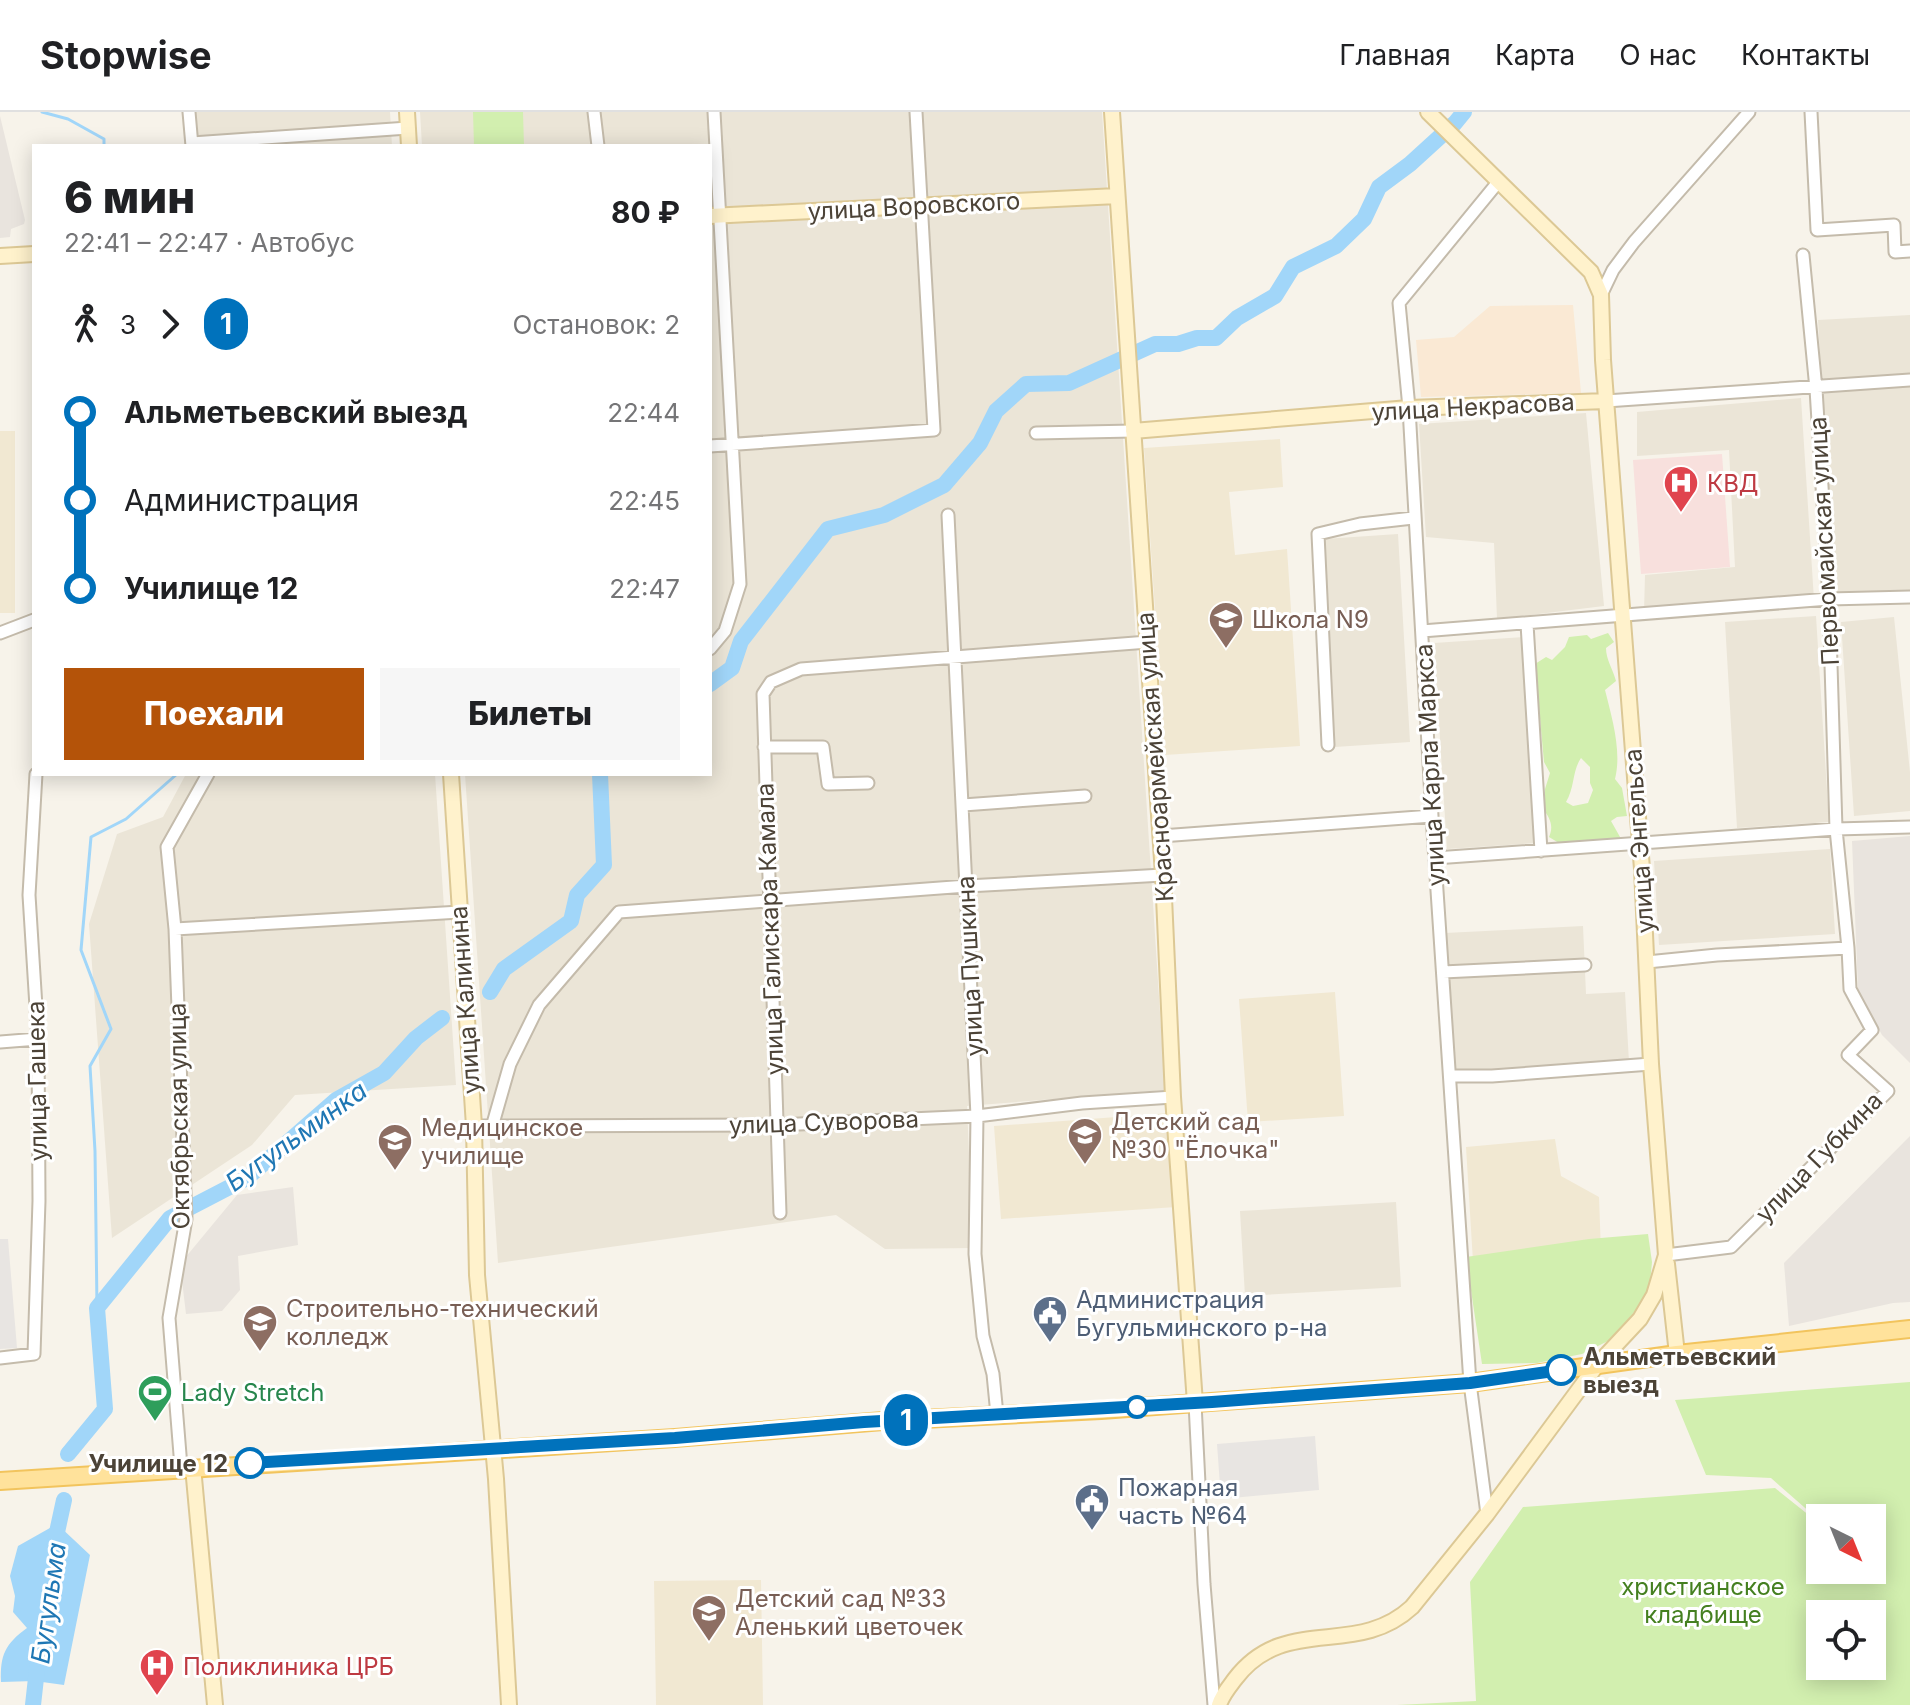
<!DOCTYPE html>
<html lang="ru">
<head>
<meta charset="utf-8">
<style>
	:root { --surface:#fff; --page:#f6f6f6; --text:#202124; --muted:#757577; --line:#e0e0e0; --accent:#b45309 }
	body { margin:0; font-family:Inter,sans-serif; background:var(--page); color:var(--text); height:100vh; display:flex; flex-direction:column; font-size:30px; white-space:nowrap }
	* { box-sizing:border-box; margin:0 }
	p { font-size:26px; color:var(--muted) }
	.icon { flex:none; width:44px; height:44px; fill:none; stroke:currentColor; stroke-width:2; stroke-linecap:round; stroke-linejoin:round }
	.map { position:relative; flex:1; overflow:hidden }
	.details { position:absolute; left:32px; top:32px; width:680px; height:632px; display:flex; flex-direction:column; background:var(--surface); border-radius:0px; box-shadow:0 4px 20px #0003 }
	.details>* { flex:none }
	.badge { padding:0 16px; border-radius:26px; font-size:28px; line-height:52px }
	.needle { width:52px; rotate:137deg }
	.fabs { position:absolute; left:1806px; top:1392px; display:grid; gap:16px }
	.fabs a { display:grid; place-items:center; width:80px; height:80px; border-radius:0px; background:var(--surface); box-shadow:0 4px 20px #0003; font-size:40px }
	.map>.badge { position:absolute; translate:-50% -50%; box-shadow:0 0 0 4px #fff }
	.legs { display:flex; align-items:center; gap:12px; height:88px; padding:0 32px; font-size:26px }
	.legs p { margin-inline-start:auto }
	.summary { display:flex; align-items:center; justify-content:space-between; height:136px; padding:0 32px }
	h1 { font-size:44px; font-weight:800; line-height:60px }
	.button { display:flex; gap:16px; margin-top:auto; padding:16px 32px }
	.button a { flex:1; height:92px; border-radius:0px; background:var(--accent); color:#fff; font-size:32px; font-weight:800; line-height:92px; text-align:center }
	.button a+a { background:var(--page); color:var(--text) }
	ul { padding:0 32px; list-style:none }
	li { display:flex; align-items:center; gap:28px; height:88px; font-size:30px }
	li i { display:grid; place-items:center; width:12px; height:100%; margin:0 10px; background:currentColor }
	li i::after { content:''; width:20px; height:20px; margin:-10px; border:6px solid; border-radius:50%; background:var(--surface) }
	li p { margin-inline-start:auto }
	li:first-child i { background:linear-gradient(#0000 50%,currentColor 0) }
	li:last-child i { background:linear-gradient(currentColor 50%,#0000 0) }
	header { display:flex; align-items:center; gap:48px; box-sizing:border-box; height:112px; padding:0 40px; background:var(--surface); border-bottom:2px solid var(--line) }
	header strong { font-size:38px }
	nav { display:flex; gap:44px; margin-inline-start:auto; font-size:28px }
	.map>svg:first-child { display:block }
</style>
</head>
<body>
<header>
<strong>Stopwise</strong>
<nav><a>Главная</a><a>Карта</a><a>О нас</a><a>Контакты</a></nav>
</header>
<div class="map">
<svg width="1910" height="1593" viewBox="0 0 1910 1593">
	<rect width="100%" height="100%" fill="#f7f3ea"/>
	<!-- residential -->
	<path fill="#ebe5d7" d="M187 0H390L392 34H189Z
		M420 0H1102L1165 978 967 994 973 1136 885 1137 836 1103 498 1151 465 662H710V34H422Z
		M1910 203V478L1833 482 1818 208Z
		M1801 286 1814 488 1644 500 1645 463 1735 455 1729 338 1637 344V300Z
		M1586 301 1604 494 1497 507 1494 431 1426 425 1419 312Z
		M1398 422 1410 630 1335 635 1324 427Z
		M1816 504 1829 710 1737 716 1725 510Z
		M1894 505 1910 660V699L1854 704 1841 510Z
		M1524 525 1537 731 1447 737 1434 531Z
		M186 662H435L456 973 295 983 252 1033 112 1126 89 812 117 722 163 705Z
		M1830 737 1835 822 1659 833 1654 749Z
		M1583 814 1586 882 1625 880 1629 950 1452 960 1445 821Z
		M1396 1090 1401 1175 1245 1184 1240 1099Z"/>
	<!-- commercial -->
	<path fill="#fae9d4" d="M1573 193 1581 281 1421 285 1416 228 1454 225 1490 194Z"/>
	<!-- industrial -->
	<path fill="#e9e4de" d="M0 4 25 108 24 112 11 117 10 125 0 126Z
		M1910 724V951L1882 923 1858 877 1852 729Z
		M1910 1024V1190L1893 1191 1789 1214 1784 1151Z
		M293 1075 298 1133 238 1144 240 1178 222 1199 186 1202 180 1152 237 1083Z"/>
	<!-- education -->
	<path fill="#f1e8d2" d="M0 319H15V501H0Z
		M1280 327 1283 375 1229 380 1235 443 1287 437 1300 634 1165 643 1144 336Z
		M1335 880 1344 1004 1248 1010 1239 887Z
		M1170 1001 1176 1095 1001 1107 994 1014Z
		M1555 1027 1561 1064 1599 1085 1601 1140 1473 1150 1466 1035Z
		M761 1468 763 1593H656L654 1469Z"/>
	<!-- medical -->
	<path fill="#f8e0dd" d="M1722 342 1730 455 1641 462 1633 348Z"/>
	<!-- green -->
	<path fill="#d2efaf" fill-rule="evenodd" d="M473 0H523L524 34H474Z
		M1608 521 1614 530 1606 536C1606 548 1613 557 1616 569L1605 578C1612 606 1622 639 1615 667L1622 676 1627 704 1617 705 1611 709 1624 732 1614 740 1582 729 1569 737 1549 725C1554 714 1550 706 1543 697L1545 677 1550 661 1544 650 1535 552 1546 545 1552 548 1565 535 1569 525 1587 523 1591 527ZM1581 646 1590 655V671L1593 678 1588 691 1573 694 1566 690C1575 675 1572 659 1581 646Z
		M1648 1122 1652 1150 1649 1182 1612 1227 1582 1242 1537 1251 1482 1252 1466 1145 1589 1127Z
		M1910 1270V1593H1397L1476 1589 1470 1470 1523 1395 1775 1376 1820 1412V1458H1872V1406H1820V1409L1771 1366 1706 1363 1675 1288ZM1820 1502H1872V1554H1820Z"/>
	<!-- parking -->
	<path fill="#e8e5e2" d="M0 1127H8L17 1236 0 1237Z
		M1315 1324 1319 1378 1221 1387 1217 1332Z"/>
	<!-- water -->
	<path fill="#a1d6f9" d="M57 1412 90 1443 64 1573 35 1569 1 1570C0 1543 5 1532 27 1516L13 1500 15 1484 10 1464 18 1434Z"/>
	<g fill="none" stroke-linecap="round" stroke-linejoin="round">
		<!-- stream -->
		<path stroke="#a1d6f9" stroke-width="3" d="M42 0 68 7 104 27V34
			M97 1196 95 1039 90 954 111 917 81 838 91 725 126 707 177 662"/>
		<!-- river -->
		<path stroke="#a1d6f9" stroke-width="16" d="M710 572 732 556 741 529 828 417 884 403 944 373 980 331 996 299 1026 272 1069 271 1155 232H1178L1197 226H1216L1237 206 1275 184 1293 155 1336 134 1364 107 1379 75 1410 52 1455 11 1464 0
			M490 880 504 857 571 809 577 783 604 753 600 662
			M68 1342 105 1297 97 1196 170 1106 247 1066 336 988 384 961 416 926 442 906
			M54 1434 64 1388
			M33 1593 38 1548"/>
		<defs>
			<path id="street" d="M189 0 192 34
				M594 0 598 34
				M1811 0 1817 118 1894 113 1895 140 1910 139
				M192 31 408 16
				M1601 183 1613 158 1634 130 1749 0
				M1606 289 1910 268
				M1036 321 1133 319
				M710 334 934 318 916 0
				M948 403 977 1004 975 1142 983 1224 993 1262 997 1303
				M1527 512 1541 739
				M1422 519 1829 487 1910 485
				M0 521 34 508
				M710 537 725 519 740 472 714 0
				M1328 633 1318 422 1360 412 1413 406
				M764 635H823L828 672 868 671
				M963 693 1085 684
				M1161 724 1432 704
				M1435 746 1836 717 1910 715
				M175 817 460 800
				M1647 850 1717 843 1848 836
				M1443 860 1585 853
				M0 930 38 927
				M1450 964H1492L1651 952
				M474 1014 777 1013 977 1004 1082 991 1173 985
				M492 1015 510 952 539 893 619 800 967 774 1163 763
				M780 1101 763 582 771 570 801 557 1148 530
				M1666 1143 1731 1135 1888 979 1848 943 1872 918 1850 877 1848 836 1836 717 1829 487 1816 277 1803 143
				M0 1246 34 1242 39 1089 38 927 29 783 36 662
				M1195 1291 1204 1472 1214 1593
				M181 1355 169 1206 186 1107 175 817 167 735 208 662
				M1487 1402 1470 1271 1432 704 1409 296 1399 191 1499 69"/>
			<path id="secondary" d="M407 0 409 34
				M1112 0 1163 763 1173 985 1195 1291
				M710 104 1117 84
				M0 144 34 142
				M1133 319 1409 296 1606 289
				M451 662 474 1014 477 1163 496 1367 509 1593
				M1667 1152 1677 1242
				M193 1355 215 1593
				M1219 1593C1222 1583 1229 1575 1235 1567 1285 1501 1356 1547 1412 1495L1487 1402 1597 1253 1640 1207 1654 1183 1666 1143 1651 952 1642 757 1603 248 1601 183 1591 160 1428 0"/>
			<path id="primary" d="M0 1369 675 1326 883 1309 1101 1298 1470 1271 1677 1242 1910 1217"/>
		</defs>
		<!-- street casing -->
		<use href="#street" stroke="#c4bbab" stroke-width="15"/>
		<!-- secondary casing -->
		<use href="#secondary" stroke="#dcc895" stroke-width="18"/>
		<!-- primary casing -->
		<use href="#primary" stroke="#f2c45d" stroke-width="20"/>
		<!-- street -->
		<use href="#street" stroke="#fff" stroke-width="11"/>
		<!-- secondary -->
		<use href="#secondary" stroke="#fff2cc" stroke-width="14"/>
		<!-- primary -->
		<use href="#primary" stroke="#ffe29b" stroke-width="16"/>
	</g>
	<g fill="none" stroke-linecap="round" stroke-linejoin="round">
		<defs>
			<path id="line-1" d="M250 1351 675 1326 864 1310 1212 1290 1470 1271 1561 1258"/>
		</defs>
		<!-- line-1 casing -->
		<use href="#line-1" stroke="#fff" stroke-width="18"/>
		<!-- line-1 -->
		<use href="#line-1" stroke="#0072bc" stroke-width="12"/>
	</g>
	<!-- icons -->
	<defs>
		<symbol id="hospital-pin" viewBox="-11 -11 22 30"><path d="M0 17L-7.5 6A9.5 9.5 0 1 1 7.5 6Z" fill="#e0444e" stroke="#fff"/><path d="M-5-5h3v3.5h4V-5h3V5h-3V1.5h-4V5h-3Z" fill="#fff"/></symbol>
		<symbol id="school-pin" viewBox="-11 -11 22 30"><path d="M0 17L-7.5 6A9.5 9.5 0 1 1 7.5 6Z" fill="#8d6e63" stroke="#fff"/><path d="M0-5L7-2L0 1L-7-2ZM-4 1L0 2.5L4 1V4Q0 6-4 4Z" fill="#fff"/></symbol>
		<symbol id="university-pin" viewBox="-11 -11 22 30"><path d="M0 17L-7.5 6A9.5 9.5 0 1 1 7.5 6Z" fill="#8d6e63" stroke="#fff"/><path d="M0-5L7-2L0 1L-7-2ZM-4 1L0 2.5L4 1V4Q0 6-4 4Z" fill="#fff"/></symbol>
		<symbol id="civic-pin" viewBox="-11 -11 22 30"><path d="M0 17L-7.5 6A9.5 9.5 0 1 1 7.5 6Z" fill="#5c6f8a" stroke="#fff"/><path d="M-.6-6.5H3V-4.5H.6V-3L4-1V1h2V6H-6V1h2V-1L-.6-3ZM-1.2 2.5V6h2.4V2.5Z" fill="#fff"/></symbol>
		<symbol id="stadium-pin" viewBox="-11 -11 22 30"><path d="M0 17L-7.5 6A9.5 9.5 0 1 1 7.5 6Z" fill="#2e9e5b" stroke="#fff"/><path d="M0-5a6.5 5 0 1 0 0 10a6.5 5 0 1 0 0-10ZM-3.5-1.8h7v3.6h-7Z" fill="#fff"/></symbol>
	</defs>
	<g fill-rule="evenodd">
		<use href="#hospital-pin" x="1661" y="351" width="40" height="54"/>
		<use href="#school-pin" x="1206" y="487" width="40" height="54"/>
		<use href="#school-pin" x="1065" y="1003" width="40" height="54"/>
		<use href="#university-pin" x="375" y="1009" width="40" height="54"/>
		<use href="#civic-pin" x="1030" y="1181" width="40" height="54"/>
		<use href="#university-pin" x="240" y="1190" width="40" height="54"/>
		<use href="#stadium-pin" x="135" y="1260" width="40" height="54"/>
		<use href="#civic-pin" x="1072" y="1369" width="40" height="54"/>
		<use href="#school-pin" x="689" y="1480" width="40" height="54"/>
		<use href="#hospital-pin" x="137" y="1534" width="40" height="54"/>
	</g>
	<!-- markers -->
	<g fill="#fff" stroke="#0072bc" stroke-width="4">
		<circle cx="1561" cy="1258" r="14"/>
		<circle cx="1137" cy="1295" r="10"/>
		<circle cx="250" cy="1351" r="14"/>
	</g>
	<g text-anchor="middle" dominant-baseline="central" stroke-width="6" stroke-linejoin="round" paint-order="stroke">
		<!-- street labels -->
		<g font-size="24" fill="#4c4337" stroke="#fff">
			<text transform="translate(914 94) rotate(-3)">улица Воровского</text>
			<text transform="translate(1473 295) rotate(-3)">улица Некрасова</text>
			<text transform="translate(1824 429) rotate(-93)">Первомайская улица</text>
			<text transform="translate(1155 645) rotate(-94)">Красноармейская улица</text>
			<text transform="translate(1430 653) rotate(-93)">улица Карла Маркса</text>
			<text transform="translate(1639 729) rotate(-94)">улица Энгельса</text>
			<text transform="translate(770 817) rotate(-92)">улица Галискара Камала</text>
			<text transform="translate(970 854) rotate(-93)">улица Пушкина</text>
			<text transform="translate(465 888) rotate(-94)">улица Калинина</text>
			<text transform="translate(37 969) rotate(-91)">улица Гашека</text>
			<text transform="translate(179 1004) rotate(-91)">Октябрьская улица</text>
			<text transform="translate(824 1010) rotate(-2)">улица Суворова</text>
			<text transform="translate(1819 1045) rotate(-46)">улица Губкина</text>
		</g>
		<!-- health labels -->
		<g font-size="24" fill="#be3a42" stroke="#fff" text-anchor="start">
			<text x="1707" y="371">КВД</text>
			<text x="183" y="1554">Поликлиника ЦРБ</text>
		</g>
		<!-- education labels -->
		<g font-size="24" fill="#785e54" stroke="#fff" text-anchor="start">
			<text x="1252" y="507">Школа N9</text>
			<text x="1111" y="1009">Детский сад<tspan x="1111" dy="28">№30 "Ёлочка"</tspan></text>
			<text x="421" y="1015">Медицинское<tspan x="421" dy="28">училище</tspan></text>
			<text x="286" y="1196">Строительно-технический<tspan x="286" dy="28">колледж</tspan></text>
			<text x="735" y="1486">Детский сад №33<tspan x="735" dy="28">Аленький цветочек</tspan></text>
		</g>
		<!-- service labels -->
		<g font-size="24" fill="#4e5e75" stroke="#fff" text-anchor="start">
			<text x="1076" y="1187">Администрация<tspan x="1076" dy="28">Бугульминского р-на</tspan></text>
			<text x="1118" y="1375">Пожарная<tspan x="1118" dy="28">часть №64</tspan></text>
		</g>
		<!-- stop labels -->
		<g font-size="24" font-weight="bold" fill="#4c4337" stroke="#fff" text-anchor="start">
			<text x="1583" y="1244">Альметьевский<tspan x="1583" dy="28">выезд</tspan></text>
			<text x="228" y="1351" text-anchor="end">Училище 12</text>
		</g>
		<!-- leisure labels -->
		<g font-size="24" fill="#27864d" stroke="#fff" text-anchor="start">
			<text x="181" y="1280">Lady Stretch</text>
		</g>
		<!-- park labels -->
		<g font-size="24" fill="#458020" stroke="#fff">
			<text x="1703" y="1474">христианское<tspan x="1703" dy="28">кладбище</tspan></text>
		</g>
		<!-- water labels -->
		<g font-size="26" font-style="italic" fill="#1f77b4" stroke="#fff">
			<text transform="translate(296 1024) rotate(-36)">Бугульминка</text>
			<text transform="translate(48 1491) rotate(-82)">Бугульма</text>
		</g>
	</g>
</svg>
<div class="fabs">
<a><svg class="needle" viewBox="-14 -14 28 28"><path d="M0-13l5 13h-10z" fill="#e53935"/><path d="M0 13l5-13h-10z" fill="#757577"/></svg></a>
<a><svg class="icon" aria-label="locate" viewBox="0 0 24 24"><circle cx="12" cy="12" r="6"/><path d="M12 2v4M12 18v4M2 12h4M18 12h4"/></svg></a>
</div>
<b class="badge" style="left:906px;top:1308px;background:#0072bc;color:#fff">1</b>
<section class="details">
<div class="summary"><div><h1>6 мин</h1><p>22:41 – 22:47 · Автобус</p></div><b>80 ₽</b></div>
<div class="legs"><svg class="icon" aria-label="walk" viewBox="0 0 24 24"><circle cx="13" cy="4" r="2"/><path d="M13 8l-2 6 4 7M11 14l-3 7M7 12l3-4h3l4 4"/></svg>3<svg class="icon" aria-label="forward" viewBox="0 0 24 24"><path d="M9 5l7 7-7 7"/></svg><b class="badge" style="background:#0072bc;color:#fff">1</b><p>Остановок: 2</p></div>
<ul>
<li><i style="color:#0072bc"></i><b>Альметьевский выезд</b><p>22:44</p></li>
<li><i style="color:#0072bc"></i><span>Администрация</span><p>22:45</p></li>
<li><i style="color:#0072bc"></i><b>Училище 12</b><p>22:47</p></li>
</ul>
<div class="button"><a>Поехали</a><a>Билеты</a></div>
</section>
</div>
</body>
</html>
